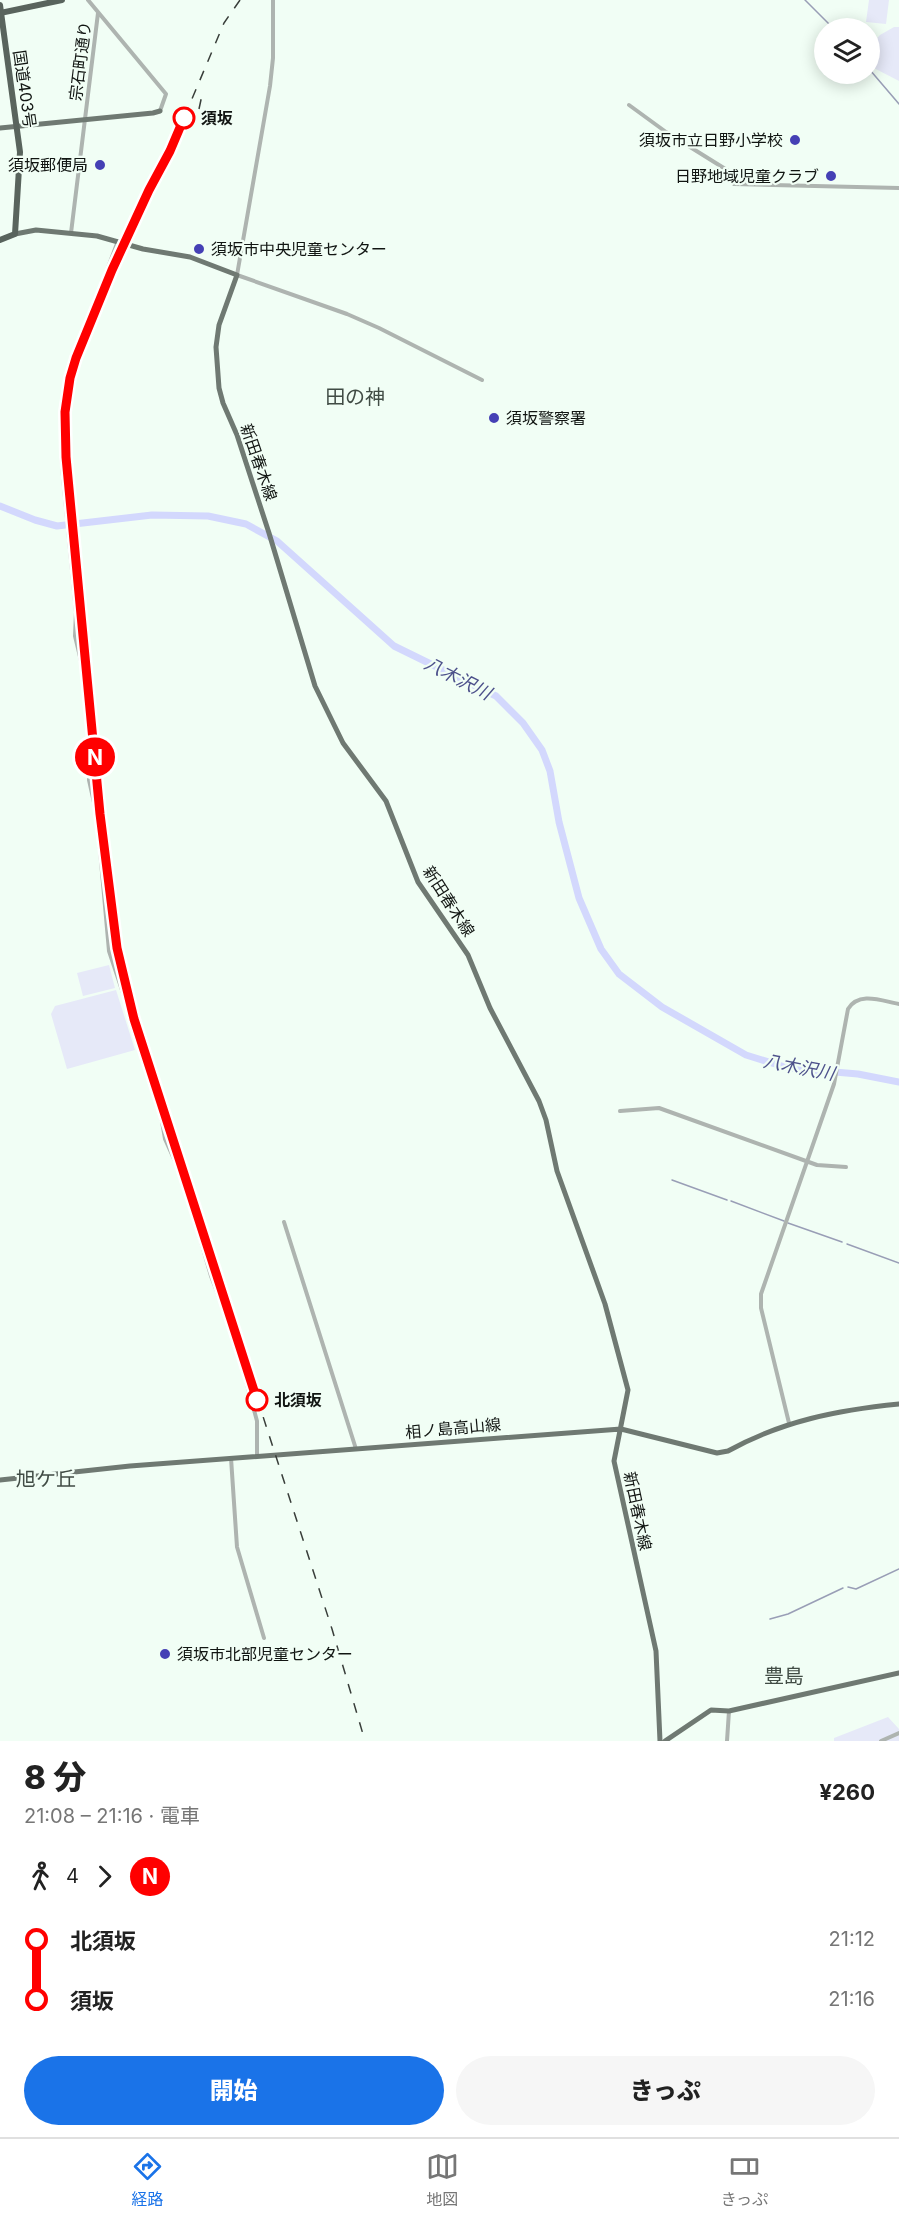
<!DOCTYPE html>
<html lang="ja">
<head>
<meta charset="utf-8">
<style>
	:root { --surface:#fff; --page:#f6f6f6; --text:#222; --muted:#767676; --line:#e0e0e0; --accent:#1a73e8 }
	body { margin:0; font-family:Inter,"Noto Sans JP",sans-serif; background:var(--page); color:var(--text); height:100vh; display:flex; flex-direction:column; font-size:22px; white-space:nowrap }
	* { box-sizing:border-box; margin:0 }
	p { font-size:20px; color:var(--muted) }
	.icon { flex:none; width:33px; height:33px; fill:none; stroke:currentColor; stroke-width:2; stroke-linecap:round; stroke-linejoin:round }
	.map { position:relative; height:1741px; overflow:hidden }
	.panel { display:flex; flex-direction:column; background:var(--surface); flex:1 }
	.panel>* { flex:none }
	.badge { padding:0 12px; border-radius:20px; font-size:21px; line-height:39px }
	.buttons { position:absolute; left:814px; top:18px; display:grid; gap:12px }
	.buttons a { display:grid; place-items:center; width:66px; height:66px; border-radius:50%; background:var(--surface); box-shadow:0 3px 15px #0003; font-size:30px }
	.map>.badge { position:absolute; translate:-50% -50%; box-shadow:0 0 0 3px #fff }
	.legs { display:flex; align-items:center; gap:9px; height:66px; padding:0 24px; font-size:20px }
	.legs p { margin-inline-start:auto }
	.summary { display:flex; align-items:center; justify-content:space-between; height:102px; padding:0 24px }
	h1 { font-size:33px; font-weight:800; line-height:45px }
	.action { display:flex; gap:12px; margin-top:auto; padding:12px 24px }
	.action a { flex:1; height:69px; border-radius:36px; background:var(--accent); color:#fff; font-size:24px; font-weight:800; line-height:69px; text-align:center }
	.action a+a { background:var(--page); color:var(--text) }
	ul { padding:0 24px; list-style:none }
	li { display:flex; align-items:center; gap:21px; height:60px; font-size:22px }
	li i { display:grid; place-items:center; width:9px; height:100%; margin:0 8px; background:currentColor }
	li i::after { content:''; width:15px; height:15px; margin:-8px; border:4px solid; border-radius:50%; background:var(--surface) }
	li p { margin-inline-start:auto }
	li:first-child i { background:linear-gradient(#0000 50%,currentColor 0) }
	li:last-child i { background:linear-gradient(currentColor 50%,#0000 0) }
	.tab-bar { display:flex; justify-content:space-around; align-items:center; height:84px; border-top:2px solid var(--line); background:var(--surface); font-size:16px; color:var(--muted) }
	.tab-bar a { display:grid; justify-items:center; gap:3px }
	.tab-bar .current { color:var(--accent) }
	.map>svg:first-child { display:block }
</style>
</head>
<body>
<div class="map">
<svg width="899" height="1741" viewBox="0 0 899 1741">
	<rect width="100%" height="100%" fill="#f1fef5"/>
	<!-- green -->
	<path fill="#e6e9f8" d="M869 0H889L886 24 866 22Z
		M894 27H899V81L870 66V46L880 35Z
		M109 965 115 988 83 996 77 973Z
		M116 990 135 1050 67 1069 51 1014 55 1006Z
		M888 1717 899 1729V1741H834V1738Z"/>
	<g fill="none" stroke-linecap="round" stroke-linejoin="round">
		<!-- stream -->
		<path stroke="#999eb6" stroke-width="1.5" d="M805 0 833 28
			M870 70 899 104
			M672 1180 727 1200
			M731 1201 784 1221
			M788 1223 842 1242
			M847 1244 899 1263
			M848 1587 856 1589 899 1569
			M770 1619 788 1614 843 1588"/>
		<!-- river -->
		<path stroke="#d3d8fd" stroke-width="7" d="M0 506 35 520 57 526 152 515 208 516 246 524 277 541 394 646 496 696 523 723 542 750 550 771 559 822 579 898 601 949 619 974 662 1007 746 1055 788 1068 858 1074 899 1082"/>
		<!-- minor -->
		<path stroke="#aeb4b0" stroke-width="4" d="M88 0 166 94 160 111
			M273 0V58L270 86 237 275 347 314 379 328 482 380
			M629 105 666 132 727 170 729 179 734 184 899 188
			M71 233 98 13
			M118 241 69 371 61 421 62 466 76 612 75 636 82 665 89 738V780L97 816 109 951 158 1098 165 1139 183 1179 211 1276 233 1333 257 1421V1456
			M620 1111 659 1108 817 1165 846 1167
			M284 1222 356 1449
			M789 1423 761 1308V1294L834 1084 848 1009C859 991 882 1001 899 1004
			M231 1458 237 1547 264 1638
			M727 1741 729 1711
			M881 1741 899 1733"/>
		<!-- major -->
		<path stroke="#6f7972" stroke-width="5" d="M0 128 153 113 160 111
			M15 234 36 230 97 236 143 249 190 257 237 275 219 325 216 347 219 388 223 403 237 435 269 533 315 686 343 743 386 801 418 882 468 955 490 1008 539 1101 546 1120 557 1171 605 1304 628 1390 614 1461 656 1651 660 1741
			M0 1480 130 1466 621 1429 717 1453 728 1451C782 1421 838 1410 899 1404
			M665 1741 711 1710 729 1711 899 1673"/>
		<!-- highway -->
		<path stroke="#59645d" stroke-width="6" d="M0 5 20 152 15 234 0 240
			M0 13 62 0"/>
		<!-- rail -->
		<path stroke="#393e3a" stroke-width="1.5" stroke-dasharray="10 10" stroke-linecap="butt" d="M240 0 224 23 170 151 149 190 112 270 76 358 70 378 65 412 66 457 108 884 117 948 134 1019 332 1629 365 1741
			M199 109 202 95"/>
	</g>
	<g fill="none" stroke-linecap="round" stroke-linejoin="round">
		<defs>
			<path id="line-1" d="M184 118 170 151 149 190 112 270 76 358 70 378 65 412 66 457 100 814 117 948 134 1019 257 1400"/>
		</defs>
		<!-- line-1 casing -->
		<use href="#line-1" stroke="#fff" stroke-width="14"/>
		<!-- line-1 -->
		<use href="#line-1" stroke="#f00" stroke-width="9"/>
	</g>
	<!-- markers -->
	<g fill="#fff" stroke="#f00" stroke-width="3">
		<circle cx="184" cy="118" r="10"/>
		<circle cx="257" cy="1400" r="10"/>
	</g>
	<g fill="#4540b5" stroke="#f1fef5" stroke-width="2">
		<circle cx="795" cy="140" r="6"/>
		<circle cx="100" cy="165" r="6"/>
		<circle cx="831" cy="176" r="6"/>
		<circle cx="199" cy="249" r="6"/>
		<circle cx="494" cy="418" r="6"/>
		<circle cx="165" cy="1654" r="6"/>
	</g>
	<g text-anchor="middle" dominant-baseline="central" stroke-width="4.5" stroke-linejoin="round" paint-order="stroke">
		<!-- street labels -->
		<g font-size="16" fill="#111512" stroke="#f1fef5">
			<text transform="translate(80 61) rotate(-83)">宗石町通り</text>
			<text transform="translate(25 89) rotate(82)">国道403号</text>
			<text transform="translate(259 462) rotate(71)">新田春木線</text>
			<text transform="translate(449 901) rotate(57)">新田春木線</text>
			<text transform="translate(453 1428) rotate(-5)">相ノ島高山線</text>
			<text transform="translate(638 1511) rotate(78)">新田春木線</text>
		</g>
		<!-- stop labels -->
		<g font-size="16" font-weight="bold" fill="#111512" stroke="#f1fef5" text-anchor="start">
			<text x="201" y="118">須坂</text>
			<text x="274" y="1400">北須坂</text>
		</g>
		<!-- poi labels -->
		<g font-size="16" fill="#111512" stroke="#f1fef5" text-anchor="end">
			<text x="783" y="140">須坂市立日野小学校</text>
			<text x="88" y="165">須坂郵便局</text>
			<text x="819" y="176">日野地域児童クラブ</text>
			<text x="211" y="249" text-anchor="start">須坂市中央児童センター</text>
			<text x="506" y="418" text-anchor="start">須坂警察署</text>
			<text x="177" y="1654" text-anchor="start">須坂市北部児童センター</text>
		</g>
		<!-- water labels -->
		<g font-size="18" font-style="italic" fill="#4d518b" stroke="#f1fef5">
			<text transform="translate(458 678) rotate(27)">八木沢川</text>
			<text transform="translate(799 1067) rotate(11)">八木沢川</text>
		</g>
		<!-- quarter labels -->
		<g font-size="20" fill="#414c45" stroke="#f1fef5">
			<text x="355" y="397">田の神</text>
			<text x="46" y="1479">旭ケ丘</text>
			<text x="784" y="1676">豊島</text>
		</g>
	</g>
</svg>
<div class="buttons">
<a><svg class="icon" aria-label="layers" viewBox="0 0 24 24"><path d="M12 4l9 5-9 5-9-5zM3 14l9 5 9-5"/></svg></a>
</div>
<b class="badge" style="left:95px;top:757px;background:#f00;color:#fff">N</b>
</div>
<section class="panel">
<div class="summary"><div><h1>8 分</h1><p>21:08 – 21:16 · 電車</p></div><b>¥260</b></div>
<div class="legs"><svg class="icon" aria-label="walk" viewBox="0 0 24 24"><circle cx="13" cy="4" r="2"/><path d="M13 8l-2 6 4 7M11 14l-3 7M7 12l3-4h3l4 4"/></svg>4<svg class="icon" aria-label="forward" viewBox="0 0 24 24"><path d="M9 5l7 7-7 7"/></svg><b class="badge" style="background:#f00;color:#fff">N</b></div>
<ul>
<li><i style="color:#f00"></i><b>北須坂</b><p>21:12</p></li>
<li><i style="color:#f00"></i><b>須坂</b><p>21:16</p></li>
</ul>
<div class="action"><a>開始</a><a>きっぷ</a></div>
</section>
<nav class="tab-bar">
<a class="current"><svg class="icon" aria-label="directions" viewBox="0 0 24 24"><path d="M12 3l9 9-9 9-9-9zM9 14v-3h6M13 9l2 2-2 2"/></svg>経路</a>
<a><svg class="icon" aria-label="map" viewBox="0 0 24 24"><path d="M3 6l6-2 6 2 6-2v14l-6 2-6-2-6 2zM9 4v14M15 6v14"/></svg>地図</a>
<a><svg class="icon" aria-label="tickets" viewBox="0 0 24 24"><path d="M3 7h18v10H3zM15 7v10"/></svg>きっぷ</a>
</nav>
</body>
</html>
